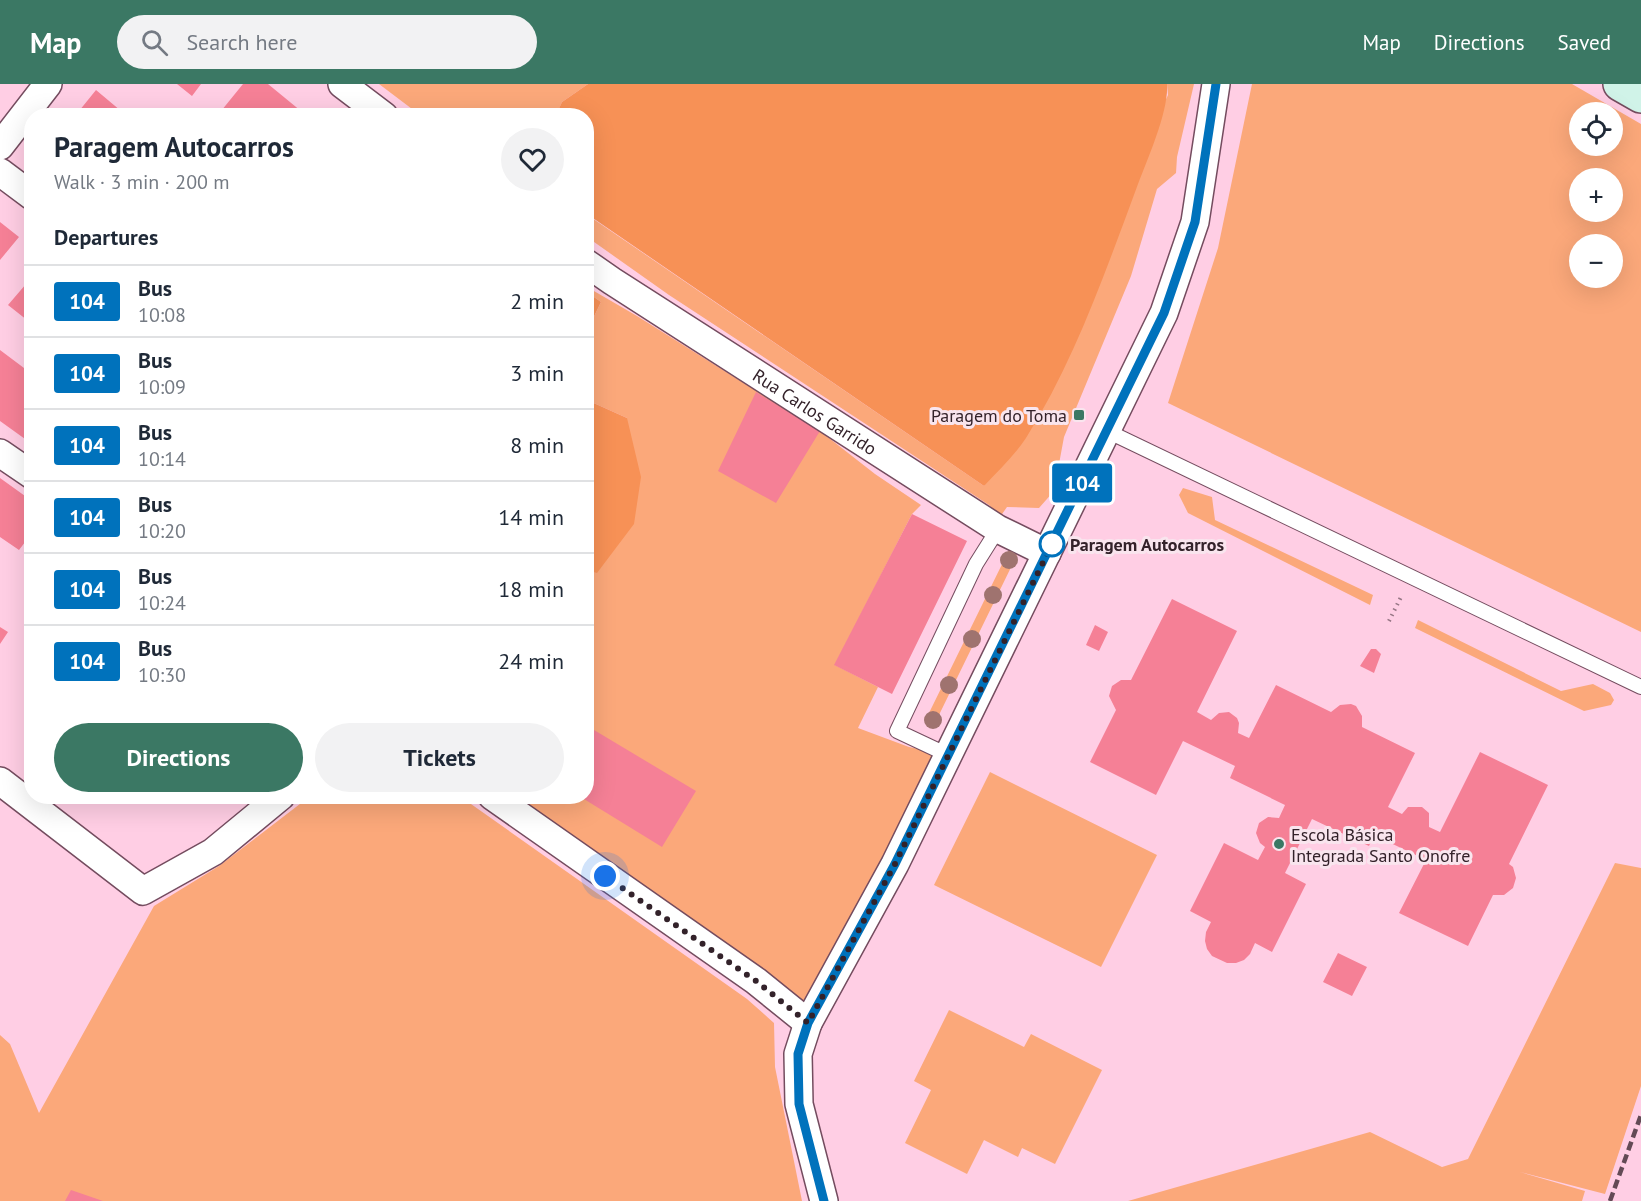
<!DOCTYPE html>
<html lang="en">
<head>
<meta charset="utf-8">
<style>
	:root { --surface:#fff; --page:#f2f2f3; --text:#1f2937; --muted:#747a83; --line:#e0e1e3; --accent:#3b7864 }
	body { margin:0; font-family:"PT Sans",sans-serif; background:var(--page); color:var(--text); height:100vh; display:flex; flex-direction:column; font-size:22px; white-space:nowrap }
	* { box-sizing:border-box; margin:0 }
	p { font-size:20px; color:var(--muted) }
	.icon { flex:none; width:33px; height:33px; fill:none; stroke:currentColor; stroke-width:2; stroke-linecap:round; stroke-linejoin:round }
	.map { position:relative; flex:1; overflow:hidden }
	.panel { position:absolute; left:24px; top:24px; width:570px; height:696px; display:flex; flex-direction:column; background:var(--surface); border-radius:24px; box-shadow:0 6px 24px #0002 }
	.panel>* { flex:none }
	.badge { padding:0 12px; border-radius:4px; font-size:21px; line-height:39px }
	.buttons { position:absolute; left:1569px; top:18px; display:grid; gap:12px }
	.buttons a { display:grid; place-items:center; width:54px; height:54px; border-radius:50%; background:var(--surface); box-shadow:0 6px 24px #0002; font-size:30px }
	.you { position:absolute; width:30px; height:30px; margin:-15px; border:4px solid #fff; border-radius:50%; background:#1a73e8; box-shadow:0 0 0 9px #1a73e833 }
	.map>.badge { position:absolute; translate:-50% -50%; box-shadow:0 0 0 3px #fff }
	h2 { padding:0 30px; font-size:22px; line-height:54px }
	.round { display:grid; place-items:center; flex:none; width:63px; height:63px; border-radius:32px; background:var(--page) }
	.overview { display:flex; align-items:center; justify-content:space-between; height:102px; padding:0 30px }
	h1 { font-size:28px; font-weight:700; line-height:45px }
	.action { display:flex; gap:12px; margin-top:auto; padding:12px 30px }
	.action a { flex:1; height:69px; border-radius:36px; background:var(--accent); color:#fff; font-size:24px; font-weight:700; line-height:69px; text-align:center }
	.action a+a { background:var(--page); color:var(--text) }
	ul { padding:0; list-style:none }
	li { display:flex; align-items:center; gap:18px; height:72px; padding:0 30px; border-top:2px solid var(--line) }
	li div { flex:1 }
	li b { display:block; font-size:22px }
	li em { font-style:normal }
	li .badge { min-width:66px; font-weight:700; text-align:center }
	header { display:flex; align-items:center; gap:36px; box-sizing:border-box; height:84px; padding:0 30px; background:var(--accent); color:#fff }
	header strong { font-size:28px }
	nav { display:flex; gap:33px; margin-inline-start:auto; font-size:21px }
	.search { width:420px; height:54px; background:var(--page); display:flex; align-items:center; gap:15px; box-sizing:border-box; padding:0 21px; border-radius:33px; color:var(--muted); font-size:22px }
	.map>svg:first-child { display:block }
</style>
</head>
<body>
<header>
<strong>Map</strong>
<div class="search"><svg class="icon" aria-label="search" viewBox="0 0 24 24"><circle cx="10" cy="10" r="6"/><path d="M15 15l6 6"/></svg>Search here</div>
<nav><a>Map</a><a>Directions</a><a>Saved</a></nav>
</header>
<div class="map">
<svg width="1641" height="1117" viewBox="0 0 1641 1117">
	<rect width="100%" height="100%" fill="#ffcee4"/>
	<!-- green -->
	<path fill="#fba87a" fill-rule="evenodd" d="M379 0H588L562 18 556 32 420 31Z
		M1167 0H1194L1177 73 1176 89 1157 105 1131 192 1064 353 1054 407 1039 424 1007 423 1000 433 989 421 669 211 587 153 586 130 984 402 1168 11Z
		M1252 0H1572L1641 40V548L1168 319 1218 164ZM1580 28H1612V62H1580ZM1580 94H1612V128H1580ZM1612 160V194H1580V160Z
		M587 203 637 232 820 347 875 390 921 421 912 430 835 581 878 603 858 644 909 663 948 671 808 939 492 713 586 712 587 486 597 488 627 334 587 316V247L601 218 587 208Z
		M1183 404 1212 413 1215 436 1373 511 1370 521 1188 429 1179 411Z
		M1009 466 1017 471 938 633 929 629Z
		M1418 536 1561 607 1593 600 1610 609 1614 616 1611 621 1584 627 1415 544Z
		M990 688 1157 771 1101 883 934 801Z
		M309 713H461L747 915 774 939 775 983 802 1117H0V951L10 960 39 1029 154 822 219 782Z
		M1615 779 1641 784V1002L1605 1110 1520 1088 1585 1107 1582 1117H1128L1370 1048 1442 1083 1468 1075Z
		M949 926 1024 963 1031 950 1102 986 1055 1080 1022 1064 1018 1073 984 1056 967 1090 905 1059 931 1006 914 997Z"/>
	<!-- forest -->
	<path fill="#f79156" d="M588 0H1167C1169 26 1148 74 1138 100 1106 186 1075 276 1026 354 1015 371 998 387 984 402L587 130 586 32 556 31 562 18Z
		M587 208 601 218 587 247Z
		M587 316 627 334 641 393 634 440 597 489 587 486Z"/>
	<!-- building -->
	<path fill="#f58096" d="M177 0H201L192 12Z
		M243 0H268L307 32H217Z
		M96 6 127 32H75Z
		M0 138 19 153 0 176Z
		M32 193V240L8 221Z
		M0 266 32 290V360L0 337Z
		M756 308 820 347 776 419 718 387Z
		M0 394 32 417V449L19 466 0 453Z
		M912 430 967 457 892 610 834 581Z
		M1172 515 1237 547 1197 628 1211 636 1219 629 1229 628 1237 634 1239 639 1238 649 1249 654 1276 601 1331 628 1340 621 1351 620 1356 622 1362 632V643L1415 669 1388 723 1402 730 1408 723H1422L1429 729V743L1440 748 1480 668 1548 701 1509 780 1513 783 1516 794 1513 804 1504 811H1493L1468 862 1399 829 1426 776 1374 751 1369 762 1312 735 1285 789 1306 800 1272 868 1255 859 1250 870 1244 876 1236 879H1227L1212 872 1207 865 1205 857 1206 848 1211 838 1190 827 1224 759 1258 776 1265 763 1260 759 1256 749 1259 739 1268 733 1279 734 1285 721 1230 694 1235 682 1183 657 1156 711 1090 678 1116 626 1109 612 1112 602 1121 596H1131Z
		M1095 541 1108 548 1099 567 1086 561Z
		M0 543 8 548 0 560Z
		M1371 565H1376L1381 570 1374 589 1360 582Z
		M589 643 696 707 662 763 579 712H586V647Z
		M1338 869 1367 883 1352 912 1323 898Z
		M71 1106 103 1117H65Z"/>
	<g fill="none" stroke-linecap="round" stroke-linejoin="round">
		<defs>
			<path id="lane" d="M1107 347 1641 603
				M948 671 897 647 976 480 998 445"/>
			<g id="street">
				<path d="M342 0 384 32"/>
				<path d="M0 62 48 0"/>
				<path d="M0 88 32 112"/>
				<path id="s1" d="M586 179 612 197 998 445 1047 469"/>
				<path d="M0 369 32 391"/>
				<path d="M0 697 143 807 213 768 281 712"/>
				<path d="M492 712 756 897 808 939"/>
				<path d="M824 1117 799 1020 798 970 808 939 895 780 1164 229 1195 138 1216 0"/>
			</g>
			<path id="secondary" d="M1620 0 1641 12"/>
		</defs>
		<!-- lane casing -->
		<use href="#lane" stroke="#744c5f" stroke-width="16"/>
		<!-- street casing -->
		<use href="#street" stroke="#744c5f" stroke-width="30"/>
		<!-- secondary casing -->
		<use href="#secondary" stroke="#744c5f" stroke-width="36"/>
		<!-- path -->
		<path stroke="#977685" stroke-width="4" stroke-dasharray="1.5 4.5" stroke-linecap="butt" d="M1389 537 1402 511"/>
		<!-- lane -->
		<use href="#lane" stroke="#fff" stroke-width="14"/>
		<!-- street -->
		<use href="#street" stroke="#fff" stroke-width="27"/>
		<!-- secondary -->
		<use href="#secondary" stroke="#d0f3e8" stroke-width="33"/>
		<!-- rail -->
		<path stroke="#634a55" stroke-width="4.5" stroke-dasharray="9 4.5" stroke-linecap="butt" d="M1610 1117 1641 1031"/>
	</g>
	<!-- trees -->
	<g fill="#9f736f">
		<circle cx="1009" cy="476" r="9"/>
		<circle cx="993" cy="511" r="9"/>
		<circle cx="972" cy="555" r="9"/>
		<circle cx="949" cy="601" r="9"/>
		<circle cx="933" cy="636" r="9"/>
	</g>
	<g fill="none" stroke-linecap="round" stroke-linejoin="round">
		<defs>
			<path id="line" d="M824 1117 799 1020 798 970 808 939 895 780 1164 229 1195 138 1216 0"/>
		</defs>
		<!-- line casing -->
		<use href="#line" stroke="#fff" stroke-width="14"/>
		<!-- line -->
		<use href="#line" stroke="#0072bc" stroke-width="9"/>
		<!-- walk -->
		<path stroke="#33222a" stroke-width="6" stroke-dasharray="0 10.8" d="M605 792 756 897 808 939 895 780 1056 452 1052 460"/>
	</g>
	<!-- markers -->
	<g fill="#3b7864" stroke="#f9e5ee" stroke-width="2">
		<rect x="1073" y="325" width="12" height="12" rx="3"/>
		<circle cx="1279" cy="760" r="6"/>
	</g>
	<circle fill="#fff" stroke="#0072bc" stroke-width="3" cx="1052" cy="460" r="12"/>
	<g text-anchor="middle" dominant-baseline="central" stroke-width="6" stroke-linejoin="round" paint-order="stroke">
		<!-- street labels -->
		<g font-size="18" fill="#33222a" stroke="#f9e5ee">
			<text stroke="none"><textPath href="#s1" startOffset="273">Rua Carlos Garrido</textPath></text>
		</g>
		<!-- poi labels -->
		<g font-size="18" fill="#33222a" stroke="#f9e5ee" text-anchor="end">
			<text x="1067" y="331">Paragem do Toma</text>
			<text x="1291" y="750" text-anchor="start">Escola Básica<tspan x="1291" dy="21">Integrada Santo Onofre</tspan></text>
		</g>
		<!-- stop labels -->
		<g font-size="18" font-weight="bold" fill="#33222a" stroke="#f9e5ee" text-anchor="start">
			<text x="1070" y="460">Paragem Autocarros</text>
		</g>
	</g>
</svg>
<div class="buttons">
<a><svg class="icon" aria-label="locate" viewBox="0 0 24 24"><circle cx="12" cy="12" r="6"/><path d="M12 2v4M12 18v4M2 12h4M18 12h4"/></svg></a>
<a>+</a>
<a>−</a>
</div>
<div class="you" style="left:605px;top:792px"></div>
<b class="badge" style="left:1082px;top:399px;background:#0072bc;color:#fff">104</b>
<section class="panel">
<div class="overview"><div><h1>Paragem Autocarros</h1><p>Walk · 3 min · 200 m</p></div><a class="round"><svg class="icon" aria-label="heart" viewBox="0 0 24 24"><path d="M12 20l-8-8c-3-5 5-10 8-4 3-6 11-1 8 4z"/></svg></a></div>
<h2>Departures</h2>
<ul>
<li><span class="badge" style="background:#0072bc;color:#fff">104</span><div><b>Bus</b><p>10:08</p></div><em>2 min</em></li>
<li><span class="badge" style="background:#0072bc;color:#fff">104</span><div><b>Bus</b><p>10:09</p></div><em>3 min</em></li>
<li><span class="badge" style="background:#0072bc;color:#fff">104</span><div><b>Bus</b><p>10:14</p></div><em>8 min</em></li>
<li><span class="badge" style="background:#0072bc;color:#fff">104</span><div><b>Bus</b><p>10:20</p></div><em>14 min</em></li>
<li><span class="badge" style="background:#0072bc;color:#fff">104</span><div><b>Bus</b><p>10:24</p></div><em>18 min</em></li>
<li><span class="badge" style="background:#0072bc;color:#fff">104</span><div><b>Bus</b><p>10:30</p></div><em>24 min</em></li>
</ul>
<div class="action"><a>Directions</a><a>Tickets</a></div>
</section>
</div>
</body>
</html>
